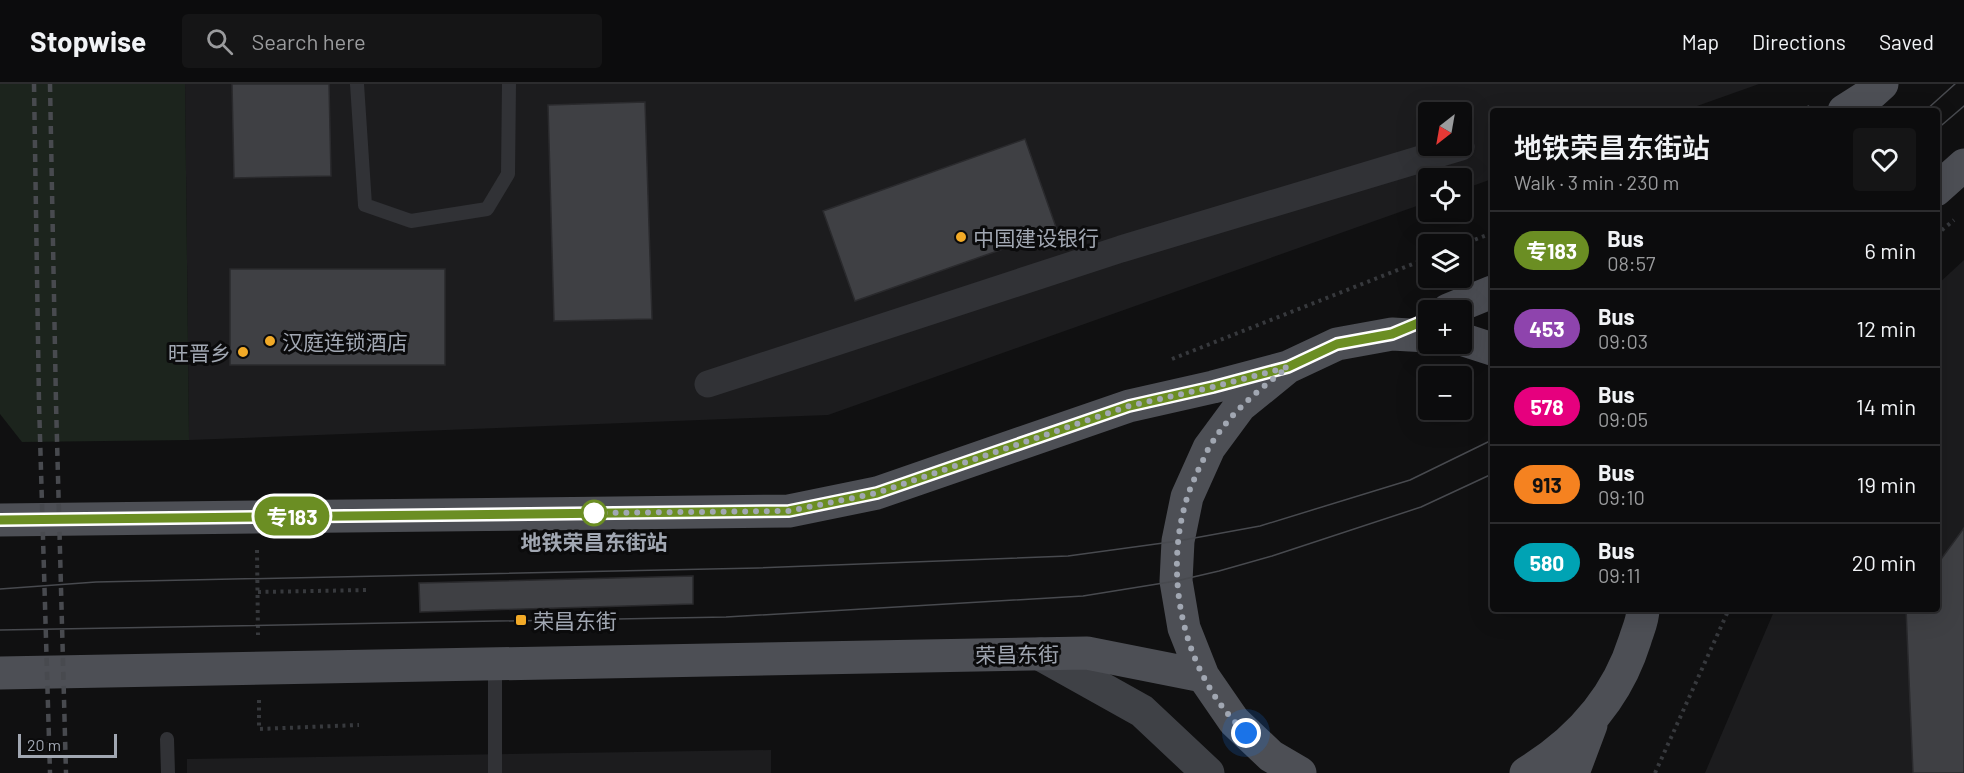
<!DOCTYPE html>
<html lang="en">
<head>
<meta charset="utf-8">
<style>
	:root { --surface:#0c0c0d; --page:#151516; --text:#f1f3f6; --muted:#9a9b9d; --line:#2c2c2e }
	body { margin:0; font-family:Barlow,"Noto Sans SC",sans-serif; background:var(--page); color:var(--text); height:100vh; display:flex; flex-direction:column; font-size:22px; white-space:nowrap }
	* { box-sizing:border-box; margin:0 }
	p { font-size:20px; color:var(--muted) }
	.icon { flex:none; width:33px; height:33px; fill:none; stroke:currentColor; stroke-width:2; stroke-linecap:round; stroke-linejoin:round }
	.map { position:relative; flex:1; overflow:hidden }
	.panel { position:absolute; left:1490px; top:24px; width:450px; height:504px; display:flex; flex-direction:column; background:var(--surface); border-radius:6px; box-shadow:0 6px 24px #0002,0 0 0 2px var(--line) }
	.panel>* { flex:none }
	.badge { padding:0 12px; border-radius:20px; font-size:21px; line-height:39px }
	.needle { width:39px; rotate:211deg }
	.tools { position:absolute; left:1418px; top:18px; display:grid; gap:12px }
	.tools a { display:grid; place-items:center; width:54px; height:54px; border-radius:6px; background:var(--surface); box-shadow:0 6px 24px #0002,0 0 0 2px var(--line); font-size:30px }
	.scale { position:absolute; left:18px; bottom:15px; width:99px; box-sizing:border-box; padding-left:6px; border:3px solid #a1a7b2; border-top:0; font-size:16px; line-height:21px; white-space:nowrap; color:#a1a7b2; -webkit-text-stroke:4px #0b0b0c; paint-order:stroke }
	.you { position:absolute; width:30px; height:30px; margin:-15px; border:4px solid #fff; border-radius:50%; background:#1a73e8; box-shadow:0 0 0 9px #1a73e833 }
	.map>.badge { position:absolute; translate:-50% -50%; box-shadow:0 0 0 3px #fff }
	.round { display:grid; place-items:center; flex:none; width:63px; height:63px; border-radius:6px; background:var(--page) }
	.head { display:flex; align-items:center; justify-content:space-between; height:102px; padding:0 24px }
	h1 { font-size:28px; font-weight:600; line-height:45px }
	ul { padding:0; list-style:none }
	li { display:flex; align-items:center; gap:18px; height:78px; padding:0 24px; border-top:2px solid var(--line) }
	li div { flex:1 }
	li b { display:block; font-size:22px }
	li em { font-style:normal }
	li .badge { min-width:66px; font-weight:700; text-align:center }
	header { display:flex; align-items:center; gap:36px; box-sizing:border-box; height:84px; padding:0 30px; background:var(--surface); border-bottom:2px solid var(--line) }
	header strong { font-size:28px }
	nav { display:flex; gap:33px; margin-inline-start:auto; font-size:21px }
	.search { width:420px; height:54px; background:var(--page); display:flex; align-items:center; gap:15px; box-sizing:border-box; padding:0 21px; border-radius:6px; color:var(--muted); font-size:22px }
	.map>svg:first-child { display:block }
</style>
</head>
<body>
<header>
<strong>Stopwise</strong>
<div class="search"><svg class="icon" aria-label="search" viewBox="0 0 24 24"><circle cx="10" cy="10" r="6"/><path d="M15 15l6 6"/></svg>Search here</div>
<nav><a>Map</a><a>Directions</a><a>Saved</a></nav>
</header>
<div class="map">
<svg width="1964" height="689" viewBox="0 0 1964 689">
	<rect width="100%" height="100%" fill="#101011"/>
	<!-- built -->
	<path fill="#1c1c1e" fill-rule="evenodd" d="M185 0H1759L1683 27H1492V95L1461 106V94H1428V118L828 331 189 356ZM1428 28H1461V62H1428Z
		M1964 176V689H1705L1775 525H1936L1937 201Z
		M771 666V689H187V675Z"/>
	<!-- green -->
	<path fill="#1c241d" d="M0 0H185L189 356 22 358 0 330Z"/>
	<!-- building -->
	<path fill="#3f4044" stroke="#2a2a2d" stroke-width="1.5" d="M232 0H329L331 92 234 94Z
		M645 18 652 235 554 237 548 21Z
		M1025 55 1057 146 855 217 823 127Z
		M230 185H445V281H230Z
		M1964 444V689H1913L1906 525H1936V482Z
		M693 492V520L420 528 419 499Z"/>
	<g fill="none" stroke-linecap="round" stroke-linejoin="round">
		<!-- path -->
		<path stroke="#37393d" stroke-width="4" stroke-dasharray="3 4.5" stroke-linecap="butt" d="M1800 27 1812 22
			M1936 151 1954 136
			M1461 161 1492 149
			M1172 275 1428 174
			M257 466 258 551
			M258 508 368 506
			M259 616V645L359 641
			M1655 689 1729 525"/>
		<!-- lane -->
		<path stroke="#313236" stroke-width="14" d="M357 0 365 121 411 137 487 125 508 90 509 0
			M495 580V689
			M167 655 168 689"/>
		<!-- street -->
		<path stroke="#313236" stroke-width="27" d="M708 300 1121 165 1461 63"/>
		<!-- secondary -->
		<path stroke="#3f4146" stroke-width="33" d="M1040 570 1142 627 1208 689"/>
		<!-- primary -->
		<path stroke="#4d4f55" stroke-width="33" d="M1844 27 1872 9 1882 0
			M1936 106 1964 81
			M1448 226 1492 208
			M1461 255 1492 265
			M0 436 789 427 877 409 1129 322 1213 303 1288 283
			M0 589 1087 569 1203 592
			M1300 689 1271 672 1234 637 1203 592 1184 544 1176 497 1178 457 1187 413 1209 364 1240 322 1288 283 1337 260 1392 250 1428 252
			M1526 689C1577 658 1617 614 1635 556 1638 546 1643 536 1643 525
			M1573 689 1591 641"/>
		<!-- tram -->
		<path stroke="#484a4f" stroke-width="1.5" d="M1925 27 1955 0
			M1936 46 1964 22
			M0 505 96 498 758 484 1068 472 1178 457 1260 442 1410 396 1492 356
			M0 546 726 533 1083 512 1176 497 1219 487 1272 472 1421 423 1492 390"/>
		<!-- rail -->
		<path stroke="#484a4f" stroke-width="4.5" stroke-dasharray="8 6" stroke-linecap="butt" d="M34 0 39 319 50 689
			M50 0 56 319 66 689"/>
	</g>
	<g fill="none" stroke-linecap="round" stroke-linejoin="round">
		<defs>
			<path id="line" d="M0 436 789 427 877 409 1129 322 1213 303 1288 283 1337 260 1392 250 1428 235"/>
		</defs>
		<!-- line casing -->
		<use href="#line" stroke="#fff" stroke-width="14"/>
		<!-- line -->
		<use href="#line" stroke="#6b8e23" stroke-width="9"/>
		<!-- walk -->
		<path stroke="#a1a7b2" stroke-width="6" stroke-dasharray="0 10.8" d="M594 429 789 427 877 409 1129 322 1213 303 1288 283C1258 307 1228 330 1209 364 1205 370 1203 378 1199 384 1195 394 1190 404 1187 414 1162 494 1184 592 1246 649"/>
	</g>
	<!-- markers -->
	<g fill="#f2aa27" stroke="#0b0b0c" stroke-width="2">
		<circle cx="961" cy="153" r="6"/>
		<circle cx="270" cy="257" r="6"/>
		<circle cx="243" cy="268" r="6"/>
		<rect x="515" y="530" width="12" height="12" rx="3"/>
	</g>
	<circle fill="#fff" stroke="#6b8e23" stroke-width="3" cx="594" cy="429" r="12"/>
	<g text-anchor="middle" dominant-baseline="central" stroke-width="6" stroke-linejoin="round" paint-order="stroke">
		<!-- poi labels -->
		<g font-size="21" fill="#a1a7b2" stroke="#0b0b0c" text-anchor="start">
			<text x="973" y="153">中国建设银行</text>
			<text x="282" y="257">汉庭连锁酒店</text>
			<text x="231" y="268" text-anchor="end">旺晋乡</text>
			<text x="533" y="536">荣昌东街</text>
		</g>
		<!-- stop labels -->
		<g font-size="21" font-weight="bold" fill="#a1a7b2" stroke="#0b0b0c">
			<text x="594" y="457">地铁荣昌东街站</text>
		</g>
		<!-- street labels -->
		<g font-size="21" fill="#a1a7b2" stroke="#0b0b0c">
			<text transform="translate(1017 570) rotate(-1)">荣昌东街</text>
		</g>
	</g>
</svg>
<div class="tools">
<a><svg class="needle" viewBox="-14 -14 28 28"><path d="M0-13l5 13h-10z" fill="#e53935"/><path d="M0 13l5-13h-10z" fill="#9a9b9d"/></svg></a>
<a><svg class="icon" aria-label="locate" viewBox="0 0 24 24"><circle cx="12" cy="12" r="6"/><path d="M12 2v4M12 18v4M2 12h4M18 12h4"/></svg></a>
<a><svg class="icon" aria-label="layers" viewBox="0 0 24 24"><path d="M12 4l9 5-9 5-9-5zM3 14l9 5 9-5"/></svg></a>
<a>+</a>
<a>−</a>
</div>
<div class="scale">20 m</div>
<div class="you" style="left:1246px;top:649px"></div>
<b class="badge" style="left:292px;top:432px;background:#6b8e23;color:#fff">专183</b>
<section class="panel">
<div class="head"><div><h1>地铁荣昌东街站</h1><p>Walk · 3 min · 230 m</p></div><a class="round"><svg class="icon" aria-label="heart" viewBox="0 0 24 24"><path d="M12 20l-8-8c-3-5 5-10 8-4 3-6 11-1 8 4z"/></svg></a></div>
<ul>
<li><span class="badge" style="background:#6b8e23;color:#fff">专183</span><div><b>Bus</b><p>08:57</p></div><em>6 min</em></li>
<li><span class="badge" style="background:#8e44ad;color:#fff">453</span><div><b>Bus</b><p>09:03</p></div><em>12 min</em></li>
<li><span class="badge" style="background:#e6007e;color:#fff">578</span><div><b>Bus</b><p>09:05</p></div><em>14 min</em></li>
<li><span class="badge" style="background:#f58220;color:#111">913</span><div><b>Bus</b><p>09:10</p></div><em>19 min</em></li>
<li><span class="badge" style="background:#00a3b4;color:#fff">580</span><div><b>Bus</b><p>09:11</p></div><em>20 min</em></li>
</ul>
</section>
</div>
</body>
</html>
